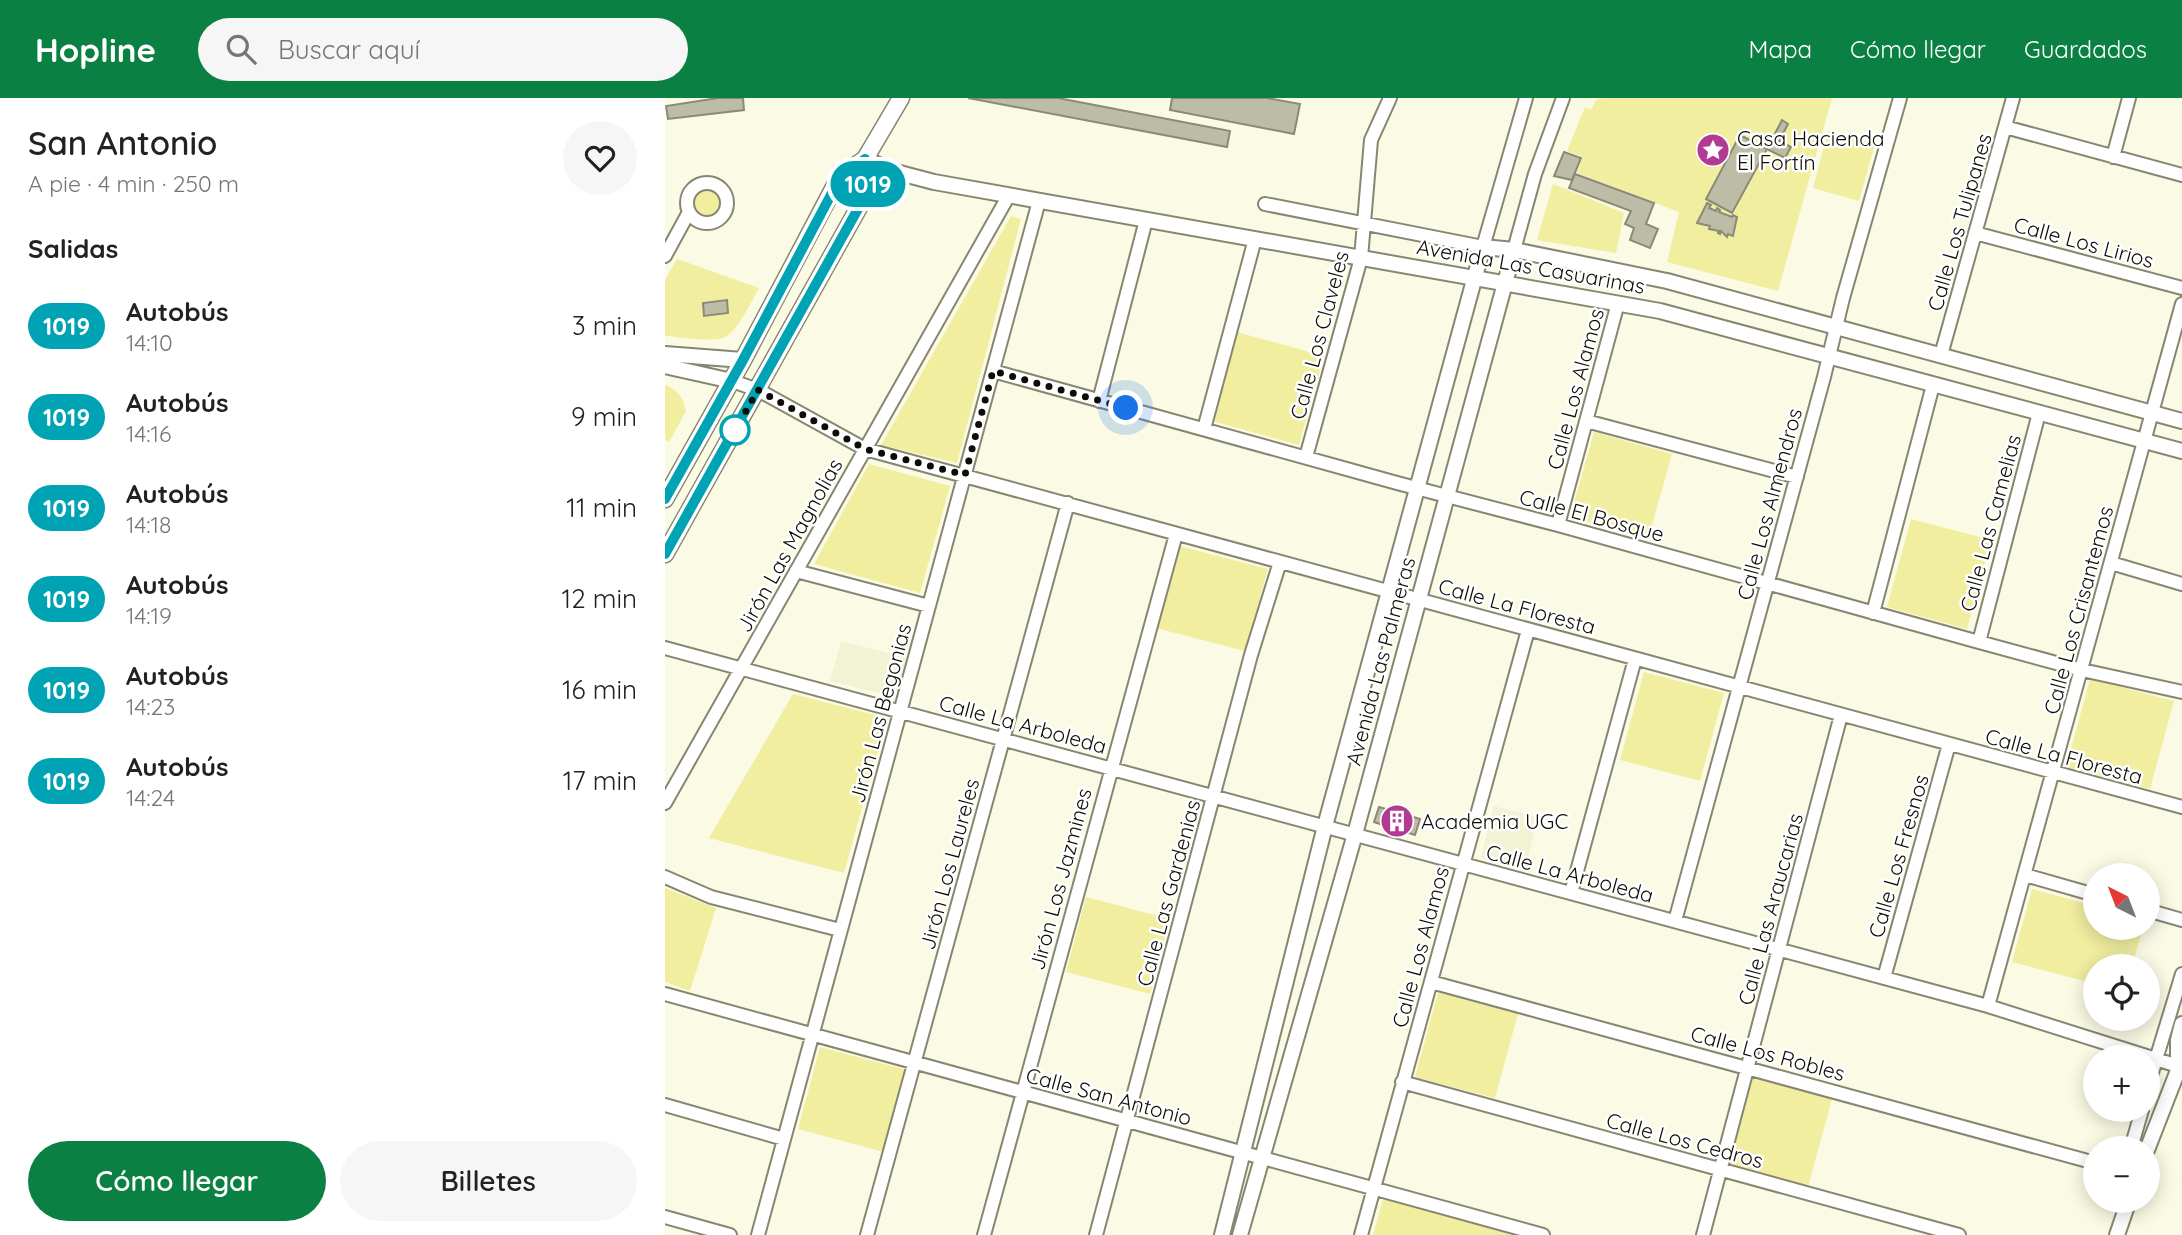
<!DOCTYPE html>
<html lang="es">
<head>
<meta charset="utf-8">
<style>
	:root { --surface:#fff; --page:#f6f6f6; --text:#222; --muted:#767676; --accent:#0b8043 }
	body { margin:0; font-family:Quicksand,sans-serif; background:var(--page); color:var(--text); height:100vh; display:flex; flex-direction:column; font-size:26px; white-space:nowrap }
	* { box-sizing:border-box; margin:0 }
	p { font-size:23px; color:var(--muted) }
	.icon { flex:none; width:38px; height:38px; fill:none; stroke:currentColor; stroke-width:2; stroke-linecap:round; stroke-linejoin:round }
	.map { position:relative; flex:1; overflow:hidden }
	.sheet { display:flex; flex-direction:column; background:var(--surface); width:665px }
	.sheet>* { flex:none }
	.badge { padding:0 14px; border-radius:23px; font-size:24px; line-height:46px }
	.needle { width:46px; rotate:318deg }
	.buttons { position:absolute; left:1418px; top:765px; display:grid; gap:14px }
	.buttons a { display:grid; place-items:center; width:77px; height:77px; border-radius:50%; background:var(--surface); box-shadow:0 4px 18px #0003; font-size:35px }
	.you { position:absolute; width:35px; height:35px; margin:-18px; border:5px solid #fff; border-radius:50%; background:#1a73e8; box-shadow:0 0 0 10px #1a73e833 }
	.map>.badge { position:absolute; translate:-50% -50%; box-shadow:0 0 0 4px #fff }
	h2 { padding:0 28px; font-size:26px; line-height:63px }
	.round { display:grid; place-items:center; flex:none; width:74px; height:74px; border-radius:37px; background:var(--page) }
	.overview { display:flex; align-items:center; justify-content:space-between; height:119px; padding:0 28px }
	h1 { font-size:33px; font-weight:600; line-height:52px }
	.button { display:flex; gap:14px; margin-top:auto; padding:14px 28px }
	.button a { flex:1; height:80px; border-radius:42px; background:var(--accent); color:#fff; font-size:28px; font-weight:600; line-height:80px; text-align:center }
	.button a+a { background:var(--page); color:var(--text) }
	ul { padding:0; list-style:none }
	li { display:flex; align-items:center; gap:21px; height:91px; padding:0 28px }
	li div { flex:1 }
	li b { display:block; font-size:26px }
	li em { font-style:normal }
	li .badge { min-width:77px; font-weight:700; text-align:center }
	header { display:flex; align-items:center; gap:42px; box-sizing:border-box; height:98px; padding:0 35px; background:var(--accent); color:#fff }
	header strong { font-size:33px }
	nav { display:flex; gap:38px; margin-inline-start:auto; font-size:24px }
	.search { width:490px; height:63px; background:var(--page); display:flex; align-items:center; gap:18px; box-sizing:border-box; padding:0 24px; border-radius:38px; color:var(--muted); font-size:26px }
	main { display:flex; flex:1; min-height:0 }
	.map>svg:first-child { display:block }
</style>
</head>
<body>
<header>
<strong>Hopline</strong>
<div class="search"><svg class="icon" aria-label="search" viewBox="0 0 24 24"><circle cx="10" cy="10" r="6"/><path d="M15 15l6 6"/></svg>Buscar aquí</div>
<nav><a>Mapa</a><a>Cómo llegar</a><a>Guardados</a></nav>
</header>
<main>
<section class="sheet">
<div class="overview"><div><h1>San Antonio</h1><p>A pie · 4 min · 250 m</p></div><a class="round"><svg class="icon" aria-label="heart" viewBox="0 0 24 24"><path d="M12 20l-8-8c-3-5 5-10 8-4 3-6 11-1 8 4z"/></svg></a></div>
<h2>Salidas</h2>
<ul>
<li><span class="badge" style="background:#00a3b4;color:#fff">1019</span><div><b>Autobús</b><p>14:10</p></div><em>3 min</em></li>
<li><span class="badge" style="background:#00a3b4;color:#fff">1019</span><div><b>Autobús</b><p>14:16</p></div><em>9 min</em></li>
<li><span class="badge" style="background:#00a3b4;color:#fff">1019</span><div><b>Autobús</b><p>14:18</p></div><em>11 min</em></li>
<li><span class="badge" style="background:#00a3b4;color:#fff">1019</span><div><b>Autobús</b><p>14:19</p></div><em>12 min</em></li>
<li><span class="badge" style="background:#00a3b4;color:#fff">1019</span><div><b>Autobús</b><p>14:23</p></div><em>16 min</em></li>
<li><span class="badge" style="background:#00a3b4;color:#fff">1019</span><div><b>Autobús</b><p>14:24</p></div><em>17 min</em></li>
</ul>
<div class="button"><a>Cómo llegar</a><a>Billetes</a></div>
</section>
<div class="map">
<svg width="1517" height="1137" viewBox="0 0 1517 1137">
	<rect width="100%" height="100%" fill="#fbfae4"/>
	<!-- built -->
	<path fill="#f2f2d4" d="M176 543 243 560 230 599 165 583Z
		M829 708 873 719 860 772 816 760Z"/>
	<!-- green -->
	<path fill="#f1eea0" d="M937 0H1167L1113 193 1002 164 1014 114 912 75 918 59 902 53 920 9 926 12 931 2Z
		M1163 33 1210 46 1194 103 1148 90Z
		M888 86 959 115 951 155 872 142Z
		M29 105a13 13 0 1 1 26 0a13 13 0 1 1-26 0Z
		M346 118 356 121 292 365 216 347Z
		M12 161 94 190C87 202 73 233 60 239 48 245 15 239 0 238V182Z
		M572 234 659 258 634 347 547 323Z
		M0 287C13 291 18 300 21 313L4 344 0 342Z
		M929 334 1007 356 983 441 905 419Z
		M204 366 285 388 255 495 149 466Z
		M1246 421 1326 442 1302 531 1222 509Z
		M514 448 603 471 580 553 491 530Z
		M979 574 1059 595 1035 683 955 662Z
		M1425 581 1509 603 1485 691 1401 669Z
		M128 596 222 620 179 775 44 740Z
		M0 790 51 810 25 893 0 884Z
		M1367 791 1430 808V830H1478L1467 868H1430V886L1347 864Z
		M421 799 505 821 485 896 401 874Z
		M774 891 854 912 830 1000 750 979Z
		M155 949 242 972 219 1054 133 1031Z
		M1087 980 1167 1001 1143 1089 1063 1068Z
		M718 1101 855 1137H708Z"/>
	<!-- building -->
	<path fill="#bdbca7" stroke="#8b8a76" stroke-width="2" d="M53 0H78L79 12 3 21 1 8Z
		M303 0H393L565 33 562 49Z
		M507 0H602L635 6 629 36 505 12Z
		M1117 22 1123 26 1114 43 1126 49 1120 60 1102 51Z
		M1075 37 1102 51 1067 115 1041 101Z
		M899 54 916 60 907 82 889 78Z
		M910 76 989 105 981 126 993 131 985 150 965 142 969 130 960 126 966 113 904 90Z
		M1042 105 1046 107 1044 110 1051 113 1052 110 1055 112 1054 114 1067 119 1068 117 1072 119 1068 138 1063 136 1062 139 1056 133 1055 136 1053 135 1054 133 1044 131 1045 128 1032 125Z
		M62 202 63 215 39 218 38 205Z
		M714 709 755 721 750 737 709 724Z"/>
	<g fill="none" stroke-linecap="round" stroke-linejoin="round">
		<defs>
			<path id="minor" d="M1340 29 1517 77
				M1448 59 1464 0
				M22 105a20 20 0 1 1 40 0a20 20 0 1 1-40 0Z
				M600 106 818 149 861 0
				M1310 135 1517 190
				M849 152 870 76 898 0
				M0 158 24 114
				M1276 257 1348 0
				M328 273 732 385 893 427 1314 544 1417 572 1517 594
				M67 283 93 292 200 351 1517 709
				M434 303 481 122
				M921 323 1132 379
				M539 331 590 141
				M641 359 696 160 706 42 725 0
				M893 427 953 205
				M1446 465 1517 486
				M131 473 264 508
				M1208 515 1268 287
				M1314 544 1374 315
				M0 550 1323 908 1513 968
				M0 705 344 97
				M1360 777 1430 797
				M0 779 46 799 175 832
				M906 795 970 561
				M1482 812 1517 822
				M1010 823 1159 279 1178 200 1235 0
				M1219 880 1284 646
				M766 884 1430 1065
				M0 896 878 1137
				M1323 908 1517 206
				M737 984 1294 1137
				M1482 991 1517 876
				M0 1007 119 1041
				M1466 1050 1477 1012
				M0 1119 65 1137
				M93 1137 374 103
				M202 1137 403 405
				M319 1137 511 436
				M431 1137 586 557 615 464
				M696 1137 863 532
				M1038 1137 1176 617"/>
			<path id="tertiary" d="M200 61 227 73 269 84 995 213 1517 353
				M0 256 78 262
				M0 268 67 283
				M1513 968V942L1517 926
				M1482 1052 1517 962
				M557 1137 660 728 818 149 849 152 1002 183 1517 323
				M575 1137 690 736 849 152
				M1452 1137 1464 1102"/>
			<path id="secondary" d="M0 401 78 262 175 78 200 61 236 0
				M0 456 203 93 200 61"/>
		</defs>
		<!-- minor casing -->
		<use href="#minor" stroke="#878672" stroke-width="16"/>
		<!-- tertiary casing -->
		<use href="#tertiary" stroke="#878672" stroke-width="18"/>
		<!-- secondary casing -->
		<use href="#secondary" stroke="#878672" stroke-width="19"/>
		<!-- minor -->
		<use href="#minor" stroke="#fff" stroke-width="12"/>
		<!-- tertiary -->
		<use href="#tertiary" stroke="#fff" stroke-width="14"/>
		<!-- secondary -->
		<use href="#secondary" stroke="#fff" stroke-width="16"/>
	</g>
	<g fill="none" stroke-linecap="round" stroke-linejoin="round">
		<defs>
			<path id="line" d="M0 401 78 262 176 78 200 61 203 93 0 456"/>
		</defs>
		<!-- line casing -->
		<use href="#line" stroke="#fff" stroke-width="16"/>
		<!-- line -->
		<use href="#line" stroke="#00a3b4" stroke-width="10"/>
		<!-- walk -->
		<path stroke="#0d0d06" stroke-width="7" stroke-dasharray="0 12.6" d="M70 332 66 339 93 292 200 351 300 377 328 273 461 310"/>
	</g>
	<!-- icons -->
	<defs>
		<symbol id="sight-disc" viewBox="-11 -11 22 22"><circle r="9.5" fill="#b13b93" stroke="#fff"/><path d="M0-6L1.8-2.2L6-1.7L2.9 1.2L3.7 5.4L0 3.3L-3.7 5.4L-2.9 1.2L-6-1.7L-1.8-2.2Z" fill="#fff"/></symbol>
		<symbol id="building-disc" viewBox="-11 -11 22 22"><circle r="9.5" fill="#b13b93" stroke="#fff"/><path d="M-4-6H4V6H1V3H-1V6H-4ZM-2.5-4.3h1.7v1.8h-1.7ZM.8-4.3h1.7v1.8H.8ZM-2.5-1h1.7V.8h-1.7ZM.8-1h1.7V.8H.8Z" fill="#fff"/></symbol>
	</defs>
	<g fill-rule="evenodd">
		<use href="#sight-disc" x="1029" y="33" width="38" height="38"/>
		<use href="#building-disc" x="713" y="704" width="38" height="38"/>
	</g>
	<!-- markers -->
	<circle fill="#fff" stroke="#00a3b4" stroke-width="3.5" cx="70" cy="332" r="14"/>
	<g text-anchor="middle" dominant-baseline="central" stroke-width="5" stroke-linejoin="round" paint-order="stroke">
		<!-- poi labels -->
		<g font-size="21" fill="#0d0d06" stroke="#fff" text-anchor="start">
			<text x="1072" y="40">Casa Hacienda<tspan x="1072" dy="24">El Fortín</tspan></text>
			<text x="756" y="723">Academia UGC</text>
		</g>
		<!-- street labels -->
		<g font-size="21" fill="#0d0d06" stroke="#fff">
			<text transform="translate(1294 124) rotate(-74)">Calle Los Tulipanes</text>
			<text transform="translate(1419 144) rotate(15)">Calle Los Lirios</text>
			<text transform="translate(866 168) rotate(10)">Avenida Las Casuarinas</text>
			<text transform="translate(654 237) rotate(-75)">Calle Los Claveles</text>
			<text transform="translate(910 291) rotate(-75)">Calle Los Alamos</text>
			<text transform="translate(1104 406) rotate(-75)">Calle Los Almendros</text>
			<text transform="translate(927 417) rotate(15)">Calle El Bosque</text>
			<text transform="translate(1325 425) rotate(-75)">Calle Las Camelias</text>
			<text transform="translate(124 447) rotate(-61)">Jirón Las Magnolias</text>
			<text transform="translate(852 508) rotate(15)">Calle La Floresta</text>
			<text transform="translate(1413 512) rotate(-75)">Calle Los Crisantemos</text>
			<text transform="translate(715 563) rotate(-75)">Avenida Las Palmeras</text>
			<text transform="translate(215 615) rotate(-75)">Jirón Las Begonias</text>
			<text transform="translate(358 626) rotate(15)">Calle La Arboleda</text>
			<text transform="translate(1399 658) rotate(15)">Calle La Floresta</text>
			<text transform="translate(1233 758) rotate(-74)">Calle Los Fresnos</text>
			<text transform="translate(284 766) rotate(-75)">Jirón Los Laureles</text>
			<text transform="translate(905 775) rotate(15)">Calle La Arboleda</text>
			<text transform="translate(395 781) rotate(-75)">Jirón Los Jazmines</text>
			<text transform="translate(503 795) rotate(-75)">Calle Las Gardenias</text>
			<text transform="translate(1105 811) rotate(-75)">Calle Las Araucarias</text>
			<text transform="translate(755 849) rotate(-75)">Calle Los Alamos</text>
			<text transform="translate(1103 955) rotate(15)">Calle Los Robles</text>
			<text transform="translate(444 998) rotate(15)">Calle San Antonio</text>
			<text transform="translate(1020 1042) rotate(15)">Calle Los Cedros</text>
		</g>
	</g>
</svg>
<div class="buttons">
<a><svg class="needle" viewBox="-14 -14 28 28"><path d="M0-13l5 13h-10z" fill="#e53935"/><path d="M0 13l5-13h-10z" fill="#767676"/></svg></a>
<a><svg class="icon" aria-label="locate" viewBox="0 0 24 24"><circle cx="12" cy="12" r="6"/><path d="M12 2v4M12 18v4M2 12h4M18 12h4"/></svg></a>
<a>+</a>
<a>−</a>
</div>
<div class="you" style="left:461px;top:310px"></div>
<b class="badge" style="left:203px;top:86px;background:#00a3b4;color:#fff">1019</b>
</div>
</main>
</body>
</html>
